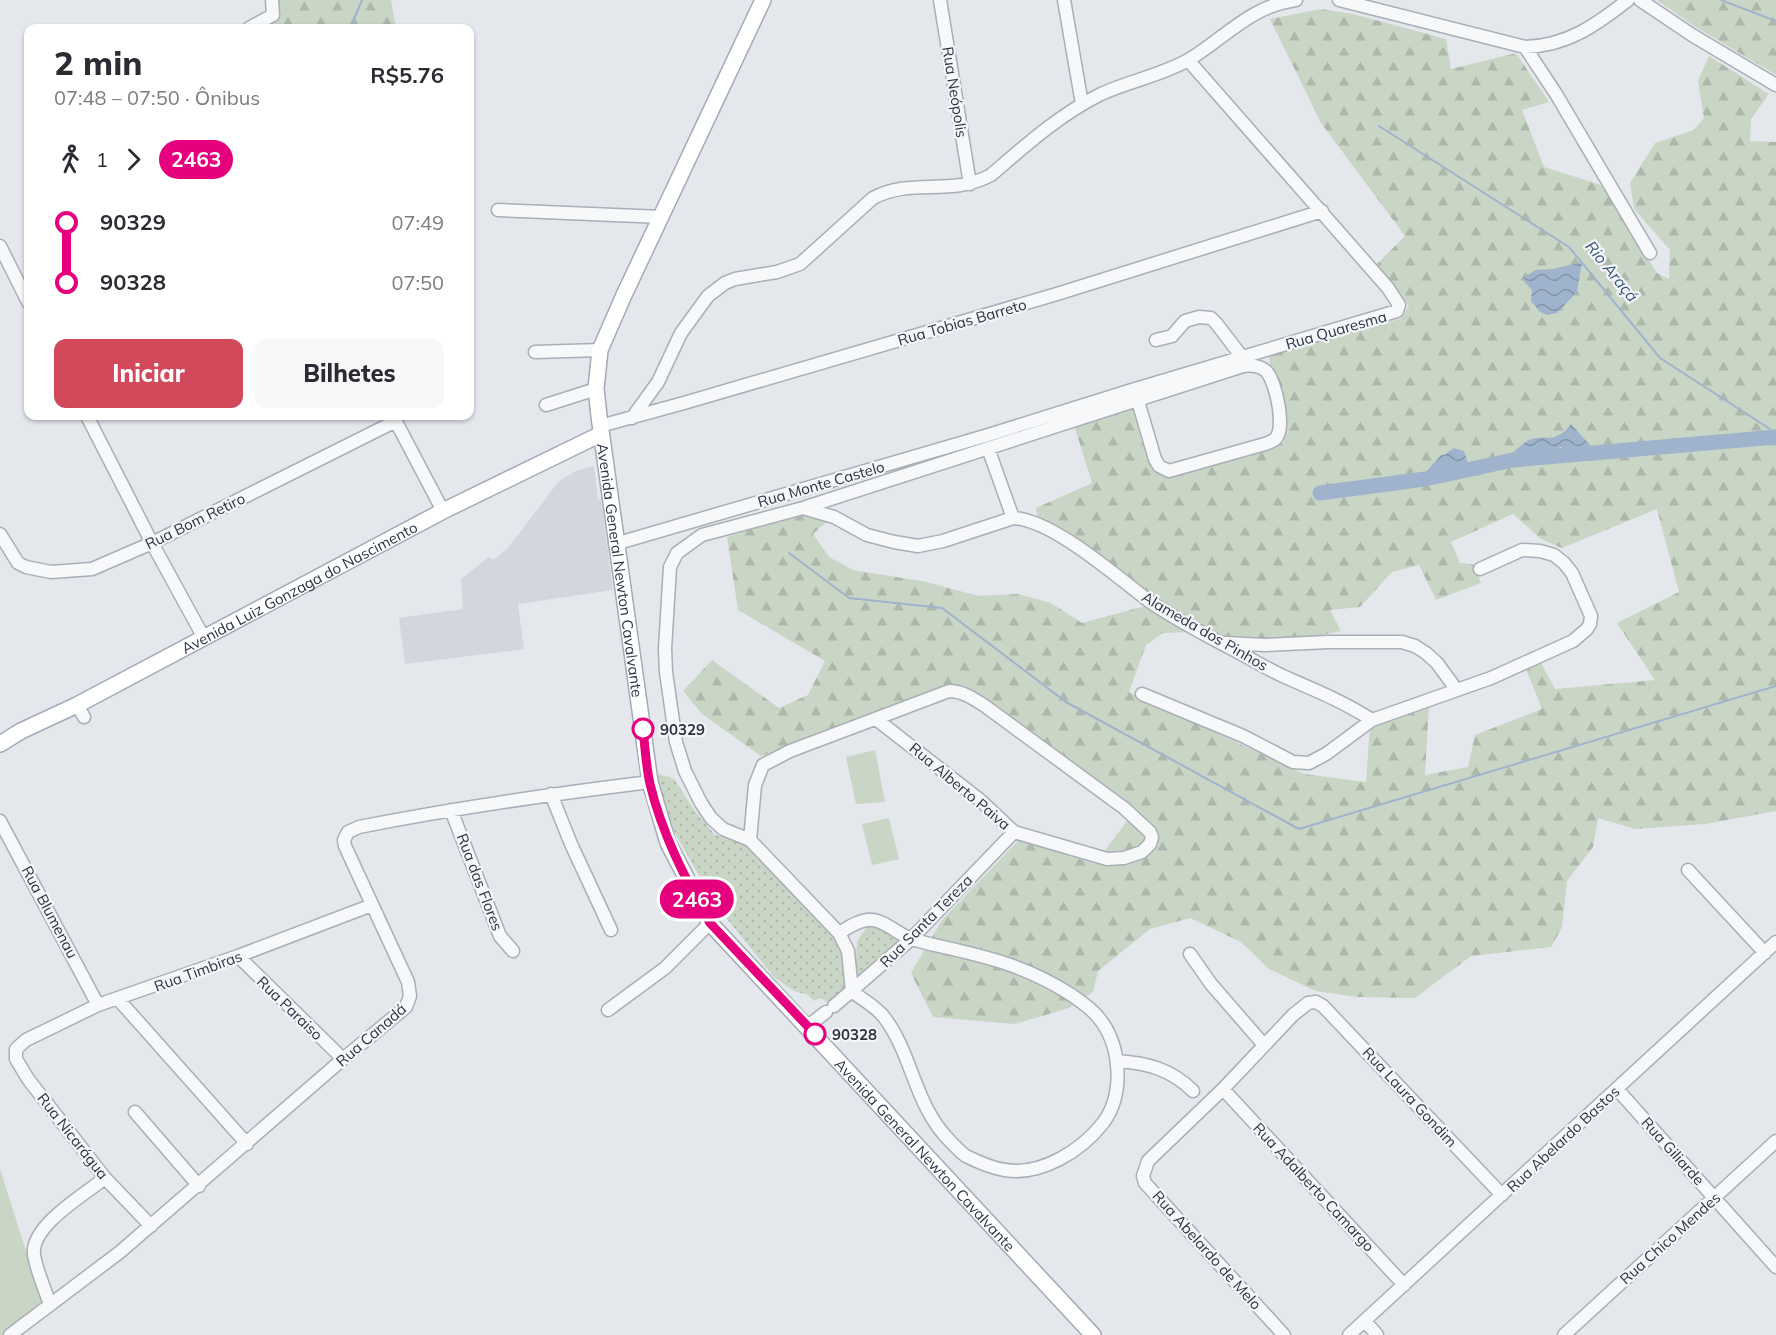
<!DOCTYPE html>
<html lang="pt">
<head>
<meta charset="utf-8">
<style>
	:root { --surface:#fff; --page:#f7f7f7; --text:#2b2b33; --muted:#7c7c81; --accent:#d1495b }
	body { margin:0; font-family:Mulish,sans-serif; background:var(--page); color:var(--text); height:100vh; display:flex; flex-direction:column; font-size:22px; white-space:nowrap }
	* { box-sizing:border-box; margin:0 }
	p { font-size:20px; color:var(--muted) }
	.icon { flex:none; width:33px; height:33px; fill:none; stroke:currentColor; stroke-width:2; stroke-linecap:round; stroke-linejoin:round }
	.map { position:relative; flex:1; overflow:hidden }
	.drawer { position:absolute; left:24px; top:24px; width:450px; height:396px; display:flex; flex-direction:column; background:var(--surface); border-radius:12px; box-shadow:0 2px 4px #0004 }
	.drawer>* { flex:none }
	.badge { padding:0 12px; border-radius:20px; font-size:21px; line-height:39px }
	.map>.badge { position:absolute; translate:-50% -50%; box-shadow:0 0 0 3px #fff }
	.legs { display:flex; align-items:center; gap:9px; height:66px; padding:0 30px; font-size:20px }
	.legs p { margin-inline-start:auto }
	.headline { display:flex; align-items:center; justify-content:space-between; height:102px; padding:0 30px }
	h1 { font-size:33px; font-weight:800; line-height:45px }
	.button { display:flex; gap:12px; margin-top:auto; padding:12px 30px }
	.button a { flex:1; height:69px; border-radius:12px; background:var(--accent); color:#fff; font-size:24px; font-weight:800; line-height:69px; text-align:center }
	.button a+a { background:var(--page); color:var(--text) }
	ul { padding:0 30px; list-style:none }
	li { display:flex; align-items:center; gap:21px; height:60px; font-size:22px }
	li i { display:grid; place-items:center; width:9px; height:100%; margin:0 8px; background:currentColor }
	li i::after { content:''; width:15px; height:15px; margin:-8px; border:4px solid; border-radius:50%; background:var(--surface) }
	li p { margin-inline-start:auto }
	li:first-child i { background:linear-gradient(#0000 50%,currentColor 0) }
	li:last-child i { background:linear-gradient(currentColor 50%,#0000 0) }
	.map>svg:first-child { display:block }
</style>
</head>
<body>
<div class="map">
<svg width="1776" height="1335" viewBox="0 0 1776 1335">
	<defs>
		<pattern id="forest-firs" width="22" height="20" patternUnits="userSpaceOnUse" patternTransform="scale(1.5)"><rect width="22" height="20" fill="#c9d6c5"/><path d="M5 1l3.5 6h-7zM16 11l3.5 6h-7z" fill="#adb8ab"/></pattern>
		<pattern id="park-dots" width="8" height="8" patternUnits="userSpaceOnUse" patternTransform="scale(1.5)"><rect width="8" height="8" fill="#c9d6c5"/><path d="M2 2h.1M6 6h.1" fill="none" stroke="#adb8ab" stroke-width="1.8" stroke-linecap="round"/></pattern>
		<pattern id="water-waves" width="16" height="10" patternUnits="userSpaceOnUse" patternTransform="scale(1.5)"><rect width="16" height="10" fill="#9fb4cc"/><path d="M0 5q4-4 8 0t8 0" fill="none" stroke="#8293a7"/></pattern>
	</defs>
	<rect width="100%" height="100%" fill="#e4e7ec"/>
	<!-- built -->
	<path fill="#d2d6de" d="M594 466 598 500 601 499 613 590 518 604 524 649 405 664 399 618 463 609 461 579 489 557 493 560 508 548 559 481 576 471Z"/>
	<!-- green -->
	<path fill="#c9d6c5" d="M875 750 885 802 856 804 846 757Z
		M889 818 899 859 872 865 862 824Z
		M0 1169 42 1301 1 1335H0Z"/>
	<!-- forest -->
	<path fill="url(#forest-firs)" d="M277 0H391L396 28H241L278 10Z
		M1657 0H1776V75L1691 24Z
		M1321 9 1353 14 1446 39 1451 69 1516 53 1549 102 1522 110 1544 167 1601 185 1657 273 1669 279 1670 250 1634 209 1630 183 1655 143 1694 130 1704 118 1698 81 1709 56 1769 94 1751 119 1750 141 1776 142V811L1705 824 1635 829 1598 818 1593 847 1567 881 1562 927 1551 947 1471 956 1415 998 1357 997 1316 991 1269 969 1241 942 1190 918 1150 929 1098 971 1093 992 1069 1008 1015 1024 933 1017 911 973 942 920 1019 840 1095 864 1136 809 963 685 761 756 702 714 683 691 712 660 779 708 808 695 825 661 738 610 727 537 803 512 829 520 813 534 829 557 853 570 927 582 978 596 1018 594 1051 603 1082 623 1145 606 1194 632 1163 633 1146 645 1129 692 1304 774 1366 782 1370 727 1429 705 1425 775 1468 767 1475 735 1542 709 1526 669 1540 661 1555 689 1655 680 1617 623 1679 592 1657 509 1562 548 1541 539 1513 514 1451 542 1460 563 1473 564 1481 583 1436 600 1419 565 1392 572 1360 607 1330 610 1341 631 1307 638 1228 640 1182 618 1038 520 1036 508 1092 483 1074 425 1136 405 1156 471 1163 476 1283 443 1285 433 1268 354 1400 319 1409 306 1377 264 1405 236 1321 123 1270 19Z"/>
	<!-- park -->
	<path fill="url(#park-dots)" d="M653 772 674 779 695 811 714 834 746 846 822 923 845 950 844 992 828 1003 820 998 813 1001 808 995 794 991 774 977 715 904 675 833Z
		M869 924 878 925 907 940 865 975 855 979 857 941Z"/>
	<!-- water -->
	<path fill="url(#water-waves)" d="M1582 262 1577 292 1557 313 1547 315 1540 312 1531 301 1532 290 1522 279 1535 270 1553 269Z
		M1571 424 1599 455 1592 456 1560 447C1547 459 1531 462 1513 460L1512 453C1517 449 1522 444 1527 441 1543 432 1554 447 1571 424Z
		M1454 448 1464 451 1470 469 1457 480 1445 478 1443 473H1434L1430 478 1425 479 1417 473H1425L1441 455H1444Z"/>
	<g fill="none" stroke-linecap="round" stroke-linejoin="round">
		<!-- stream -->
		<path stroke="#9fb4cc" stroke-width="2" d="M1721 0 1776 21
			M350 28 362 0
			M1379 126 1569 247 1660 358 1776 433
			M789 553 849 598 942 608 1066 702 1299 829 1776 686"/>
		<!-- river -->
		<path stroke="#9fb4cc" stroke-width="15" d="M1320 493 1425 479 1513 460 1776 437"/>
		<defs>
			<path id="minor" d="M940 0 970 184
				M1064 0 1082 104
				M1339 0 1525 47C1567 46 1596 25 1628 0
				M1640 0 1692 35 1776 85
				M249 28 273 15 272 0
				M1525 47 1556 94 1650 253
				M498 210 662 217
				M0 246 28 302
				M1156 340 1172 336 1185 321 1199 317 1211 318 1216 323 1242 357
				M535 352 600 350
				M546 405 596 389
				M87 416 152 543 204 638
				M393 416 443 511
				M632 418 658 382 681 333 708 296 725 283 735 279 777 272 800 264 873 198C913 177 950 197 991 175 1026 145 1059 115 1101 94 1129 81 1163 75 1190 59 1227 36 1251 6 1296 0
				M600 426 684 403 1057 294 1322 211
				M988 448 1013 518C1052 519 1117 577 1149 601 1175 619 1204 634 1232 649 1250 658 1267 669 1285 677 1315 690 1344 702 1372 720
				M806 507 1243 366C1251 365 1260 366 1266 371 1276 381 1287 431 1274 440 1271 442 1268 443 1265 444L1169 471 1159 466 1155 459 1138 401
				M0 534 18 563 26 567 51 572 92 569 152 543 396 421
				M615 544 985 436 1132 390 1397 311 1399 305 1388 288 1188 60
				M1225 643 1265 645 1328 642H1402L1415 646 1426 653 1437 663 1456 689
				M1142 694 1243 736 1293 762 1309 763 1326 754 1372 720 1491 678 1573 641 1587 629 1590 624 1591 616 1572 573 1564 563 1554 555 1540 551 1522 550 1480 569
				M77 705 84 717
				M551 794 571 844 611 930
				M451 810 500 936 513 951
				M0 821 98 1005
				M750 840 755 785 763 765 790 751 949 691C963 691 974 699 985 706L1124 808 1150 832 1152 837 1150 844 1142 852 1124 858 1107 859 1014 832 980 800 876 719
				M1688 870 1765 953
				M839 933C847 928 857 921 867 920 883 918 898 935 912 939 921 942 930 944 939 946 988 957 1026 966 1070 994 1080 1001 1091 1008 1098 1017 1121 1044 1125 1094 1103 1123 1081 1151 1041 1176 1005 1170 991 1168 978 1162 966 1156 960 1152 955 1146 950 1141 914 1105 913 1055 884 1017 876 1007 863 999 852 992L848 951 839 933 750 840 723 829 711 818 701 803 685 771 676 742 666 672 665 649 670 567 677 553 702 535 803 508 834 517 867 535 894 542 918 546 943 541 1013 518
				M1190 954 1211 984 1264 1045
				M238 956 343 1059
				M118 999 247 1144
				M834 1006 911 939 1014 832
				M608 1010 665 968 710 923
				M808 1026 826 1012
				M1117 1061C1147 1063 1171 1069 1193 1091
				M1223 1089 1404 1285
				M1617 1089 1776 1267
				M135 1112 199 1186
				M151 1226 105 1178 28 1079 16 1059V1049L26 1040 98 1005 238 956 372 905
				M50 1305C45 1289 37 1272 34 1255 30 1226 84 1195 105 1178
				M1365 1321 1377 1335
				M10 1335 120 1252 343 1059 406 1007 410 996 408 982 345 846 344 840 348 832 359 827C455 808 552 794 650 782
				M1284 1335 1145 1183 1143 1176 1148 1161 1223 1089 1293 1015 1308 1003 1316 1002 1323 1006 1502 1195
				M1349 1335 1776 942
				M1564 1335 1776 1141"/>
			<g id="major">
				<path id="s1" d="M763 0 624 295 600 350 596 389 599 416 650 782 668 843 710 923 1093 1335"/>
				<path id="s2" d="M0 744 21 731 77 705 443 511 601 434"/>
			</g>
		</defs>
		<!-- minor casing -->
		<use href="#minor" stroke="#a9aeb7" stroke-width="15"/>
		<!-- major casing -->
		<use href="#major" stroke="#a3abb8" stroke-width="18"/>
		<!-- minor -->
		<use href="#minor" stroke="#f7f8fa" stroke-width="12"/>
		<!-- major -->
		<use href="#major" stroke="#fff" stroke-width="15"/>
	</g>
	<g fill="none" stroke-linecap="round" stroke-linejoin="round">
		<defs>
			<path id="line-1" d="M643 729C645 747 646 766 650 784 662 834 685 878 710 923L815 1034"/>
		</defs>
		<!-- line-1 casing -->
		<use href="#line-1" stroke="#fff" stroke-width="14"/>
		<!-- line-1 -->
		<use href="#line-1" stroke="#e6007e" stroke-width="9"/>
	</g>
	<!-- markers -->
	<g fill="#fff" stroke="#e6007e" stroke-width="3">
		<circle cx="643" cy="729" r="10"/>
		<circle cx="815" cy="1034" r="10"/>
	</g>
	<g text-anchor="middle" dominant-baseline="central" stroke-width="4.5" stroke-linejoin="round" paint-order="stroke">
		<!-- street labels -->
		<g font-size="15" fill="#2b3445" stroke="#f4f6f9">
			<text transform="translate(955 92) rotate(81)">Rua Neópolis</text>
			<text transform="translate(962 322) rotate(-16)">Rua Tobias Barreto</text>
			<text transform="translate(1336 330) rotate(-16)">Rua Quaresma</text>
			<text transform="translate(821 484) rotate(-16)">Rua Monte Castelo</text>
			<text transform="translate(195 521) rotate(-26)">Rua Bom Retiro</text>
			<text stroke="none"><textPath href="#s1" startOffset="608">Avenida General Newton Cavalvante</textPath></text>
			<text stroke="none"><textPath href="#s2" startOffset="338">Avenida Luiz Gonzaga do Nascimento</textPath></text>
			<text transform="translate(1205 631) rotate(30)">Alameda dos Pinhos</text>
			<text transform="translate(960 786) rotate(40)">Rua Alberto Paiva</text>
			<text transform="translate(480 882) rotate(69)">Rua das Flores</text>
			<text transform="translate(50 912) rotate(62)">Rua Blumenau</text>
			<text transform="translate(926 921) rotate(-45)">Rua Santa Tereza</text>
			<text transform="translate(198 971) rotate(-20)">Rua Timbiras</text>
			<text transform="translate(290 1008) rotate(44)">Rua Paraiso</text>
			<text transform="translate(371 1035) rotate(-41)">Rua Canadá</text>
			<text transform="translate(1410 1097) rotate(47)">Rua Laura Gondim</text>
			<text transform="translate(73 1136) rotate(52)">Rua Nicarágua</text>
			<text transform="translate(1563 1139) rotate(-43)">Rua Abelardo Bastos</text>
			<text transform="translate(1673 1151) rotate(48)">Rua Giliarde</text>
			<text stroke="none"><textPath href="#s1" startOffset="1292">Avenida General Newton Cavalvante</textPath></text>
			<text transform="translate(1314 1187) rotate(47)">Rua Adalberto Camargo</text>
			<text transform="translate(1670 1238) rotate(-42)">Rua Chico Mendes</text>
			<text transform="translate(1207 1250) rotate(48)">Rua Abelardo de Melo</text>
		</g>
		<!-- stop labels -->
		<g font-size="15" font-weight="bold" fill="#2b3445" stroke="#f4f6f9" text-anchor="start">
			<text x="660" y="729">90329</text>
			<text x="832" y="1034">90328</text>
		</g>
		<!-- water labels -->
		<g font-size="16" font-style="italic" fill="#34527a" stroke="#f4f6f9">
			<text transform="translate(1612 271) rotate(51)">Rio Araçá</text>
		</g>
	</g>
</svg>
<b class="badge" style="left:697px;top:899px;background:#e6007e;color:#fff">2463</b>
<section class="drawer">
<div class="headline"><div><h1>2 min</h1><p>07:48 – 07:50 · Ônibus</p></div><b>R$5.76</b></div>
<div class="legs"><svg class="icon" aria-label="walk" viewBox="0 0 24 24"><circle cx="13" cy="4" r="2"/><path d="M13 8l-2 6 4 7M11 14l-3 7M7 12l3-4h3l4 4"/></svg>1<svg class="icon" aria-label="forward" viewBox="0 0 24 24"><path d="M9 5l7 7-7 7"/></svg><b class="badge" style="background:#e6007e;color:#fff">2463</b></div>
<ul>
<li><i style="color:#e6007e"></i><b>90329</b><p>07:49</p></li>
<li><i style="color:#e6007e"></i><b>90328</b><p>07:50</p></li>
</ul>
<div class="button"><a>Iniciar</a><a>Bilhetes</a></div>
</section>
</div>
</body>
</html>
